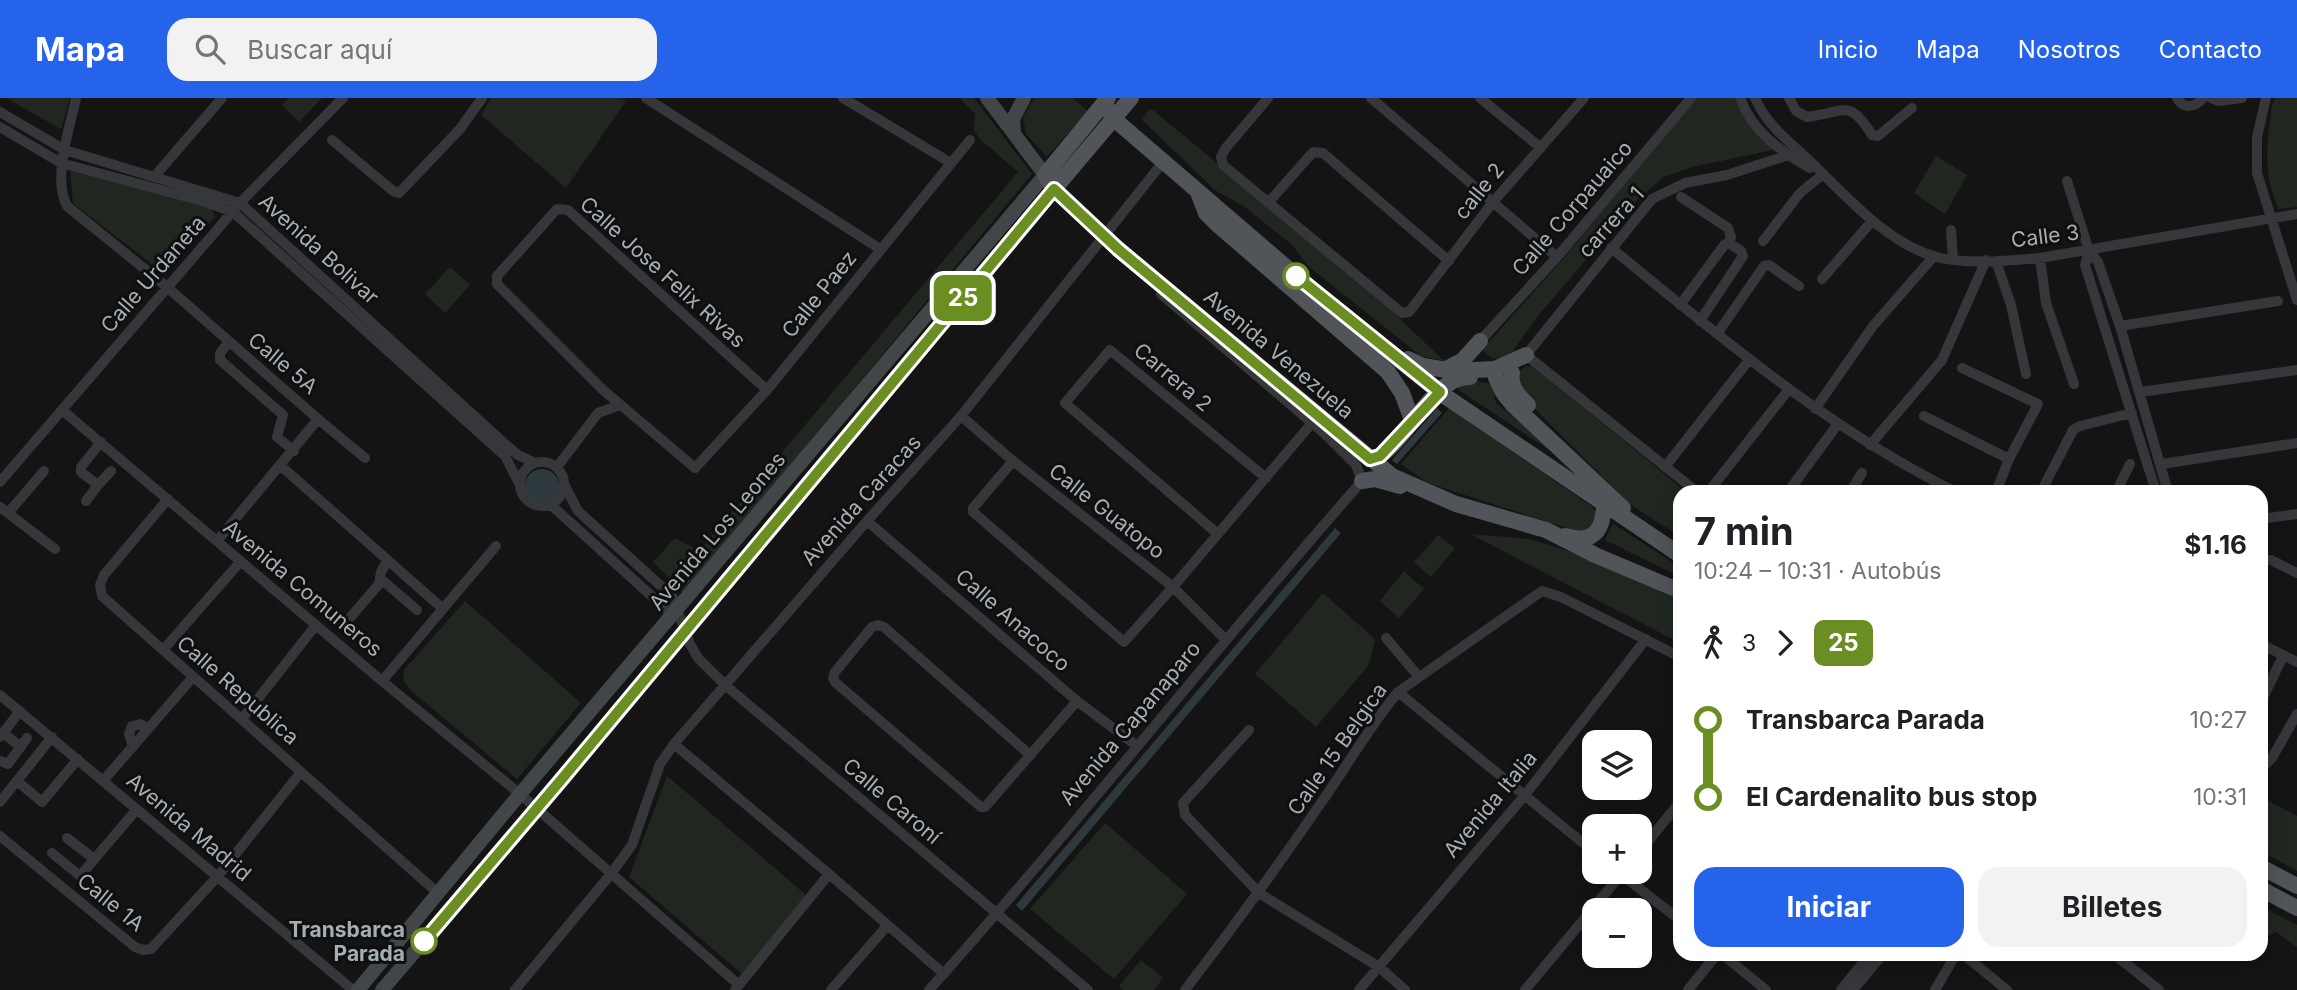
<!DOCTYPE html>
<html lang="es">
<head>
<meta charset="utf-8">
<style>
	:root { --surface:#fff; --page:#f2f2f2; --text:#202124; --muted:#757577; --accent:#2563eb }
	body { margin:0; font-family:Inter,sans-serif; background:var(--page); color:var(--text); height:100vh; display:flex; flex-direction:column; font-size:26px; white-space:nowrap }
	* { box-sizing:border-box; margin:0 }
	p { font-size:23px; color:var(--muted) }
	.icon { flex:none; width:38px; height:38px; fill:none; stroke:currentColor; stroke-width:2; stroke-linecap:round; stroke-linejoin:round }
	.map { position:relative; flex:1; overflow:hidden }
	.drawer { position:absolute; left:1673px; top:387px; width:595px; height:476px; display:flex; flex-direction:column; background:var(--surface); border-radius:21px; box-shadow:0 4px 18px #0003 }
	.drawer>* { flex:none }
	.badge { padding:0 14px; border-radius:10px; font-size:24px; line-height:46px }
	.controls { position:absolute; left:1582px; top:632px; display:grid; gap:14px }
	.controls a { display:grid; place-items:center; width:70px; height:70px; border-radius:14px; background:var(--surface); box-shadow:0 4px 18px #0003; font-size:35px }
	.map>.badge { position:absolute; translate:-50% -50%; box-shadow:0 0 0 4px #fff }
	.legs { display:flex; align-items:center; gap:10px; height:77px; padding:0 21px; font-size:23px }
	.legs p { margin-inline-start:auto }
	.overview { display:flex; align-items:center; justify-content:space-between; height:119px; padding:0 21px }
	h1 { font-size:38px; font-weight:700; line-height:52px }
	.primary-button { display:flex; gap:14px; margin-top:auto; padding:14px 21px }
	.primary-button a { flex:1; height:80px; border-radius:21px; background:var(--accent); color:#fff; font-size:28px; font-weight:700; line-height:80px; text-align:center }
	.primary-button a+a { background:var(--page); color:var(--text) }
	ul { padding:0 21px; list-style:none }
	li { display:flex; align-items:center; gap:24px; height:77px; font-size:26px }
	li i { display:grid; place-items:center; width:10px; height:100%; margin:0 9px; background:currentColor }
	li i::after { content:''; width:18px; height:18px; margin:-9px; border:5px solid; border-radius:50%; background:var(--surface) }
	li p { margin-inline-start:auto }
	li:first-child i { background:linear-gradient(#0000 50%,currentColor 0) }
	li:last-child i { background:linear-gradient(currentColor 50%,#0000 0) }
	header { display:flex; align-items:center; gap:42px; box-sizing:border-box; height:98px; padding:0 35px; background:var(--accent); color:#fff }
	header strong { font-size:33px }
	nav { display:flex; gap:38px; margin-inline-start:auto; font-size:24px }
	.search { width:490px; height:63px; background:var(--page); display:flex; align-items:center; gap:18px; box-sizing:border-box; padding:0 24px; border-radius:21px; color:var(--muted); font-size:26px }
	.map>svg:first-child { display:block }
</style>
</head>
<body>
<header>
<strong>Mapa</strong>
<div class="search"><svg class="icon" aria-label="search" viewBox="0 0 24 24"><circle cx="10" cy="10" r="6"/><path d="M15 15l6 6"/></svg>Buscar aquí</div>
<nav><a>Inicio</a><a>Mapa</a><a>Nosotros</a><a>Contacto</a></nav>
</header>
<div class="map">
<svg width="2297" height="892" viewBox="0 0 2297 892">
	<rect width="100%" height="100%" fill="#141415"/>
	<!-- green -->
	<path fill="#212720" d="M6 0H70L61 31Z
		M289 0H322L299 24 282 7Z
		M491 0H621L626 3 566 90 481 17Z
		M960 0H974L1032 76 684 496 653 464 675 440 699 453 1018 74 982 43 974 33 975 16Z
		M1034 0H1073L1088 13 1047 59 1026 36 1023 19Z
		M1695 0H1734L1742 16 1773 52 1692 69 1664 79 1640 99 1537 219 1513 253 1503 261 1491 260 1482 252 1558 167Z
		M2275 0H2297V109L2279 111C2262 74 2267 46 2272 8Z
		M1149 11 1154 13 1366 188 1444 263 1421 258 1309 169 1292 147 1245 109 1215 92 1142 22Z
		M1936 58 1967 77 1945 116 1914 95Z
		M70 73 134 88 211 110 215 119 162 174 73 105Z
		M450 169 470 187 445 215 425 196Z
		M1526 268 1534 269 1686 394H1680V438L1632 408 1522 298 1517 276Z
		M1464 281 1493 286 1498 297 1494 300 1497 306 1572 367 1460 293 1457 289Z
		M1449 310 1591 408 1597 415 1598 425 1582 435 1428 385 1401 366Z
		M1613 426 1680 469V479L1605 442Z
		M1470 436 1529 441 1565 452 1680 502V545Z
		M1438 437 1455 450 1431 479 1414 464Z
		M1404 473 1424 491 1399 520 1380 503Z
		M1323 495 1375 541 1369 567 1316 629 1255 576Z
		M465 503 581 605 517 681 409 591 403 582 404 572Z
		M667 678 806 797 742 876 629 779Z
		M2261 699 2297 718V773L2261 753Z
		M1105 725 1187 796 1114 881 1030 811Z
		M2261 808 2297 827V849L2276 834 2261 842Z
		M1141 862 1163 880 1154 892H1123L1119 888Z"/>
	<!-- water -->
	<path fill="#2e393d" d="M1437 310 1442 315 1397 366 1392 362Z
		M525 388a17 17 0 1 1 34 0a17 17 0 1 1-34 0Z
		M1335 430 1341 435 1022 813 1016 807Z"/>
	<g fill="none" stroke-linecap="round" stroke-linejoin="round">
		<!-- street -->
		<path stroke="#35373a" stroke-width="10" d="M76 0C70 30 52 80 67 108L167 189 318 321 217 443
			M646 0 880 151
			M843 0 951 65
			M1268 0 1225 51 1221 59 1223 67 1402 215 1409 214 1493 104 1584 0
			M1371 0 1557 159
			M1480 0 1541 50
			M1740 0C1752 33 1780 53 1810 70
			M1755 0C1768 29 1789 43 1811 64 1845 97 1886 144 1933 158 1963 167 2008 163 2040 160L2297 116
			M1789 0 1796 13 1807 19C1846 14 1849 0 1872 37L1878 38 1912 10
			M2177 0C2183 12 2196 9 2203 0
			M2211 0 2218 3 2242 0
			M2266 0 2257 39V75L2297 202
			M0 14 65 52 240 105 504 345 518 357 535 365
			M0 29 61 65 206 104 233 114 505 358 519 385
			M332 42 393 93 399 95 460 31 482 0
			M154 79 222 0
			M2067 83 2089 153 2085 167 2156 394
			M1681 99 1728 130 1731 139 1729 145
			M1268 105 1313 54 1323 55 1449 163
			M1951 132 1953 161
			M1763 143 1800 95 1822 77
			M1611 150C1721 239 1828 331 1956 394
			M2089 153 2098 164 2120 228 2168 394
			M2040 160 2046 205 2074 286
			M1996 163 2011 207 2026 276
			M1822 181 1872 123
			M1680 207 1725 146 1729 145 1741 153 1743 158 1700 223
			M2120 228 2278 203
			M1717 236 1764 168 1769 167 1799 188
			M1480 243 1557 159 1691 0
			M228 245 220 255V262L283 317 277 339 294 353
			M1962 270 2038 306 2009 361 1996 394
			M767 292 568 112 557 111 497 178V186L602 291 695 370 767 292 970 42
			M2140 294 2297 272
			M1815 311 1873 228 1934 158
			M62 312 382 583 520 696 739 887
			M961 318 1013 363 1173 489 1225 541
			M1924 318 2009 361
			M318 321 365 360
			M101 344 81 369V374L98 387 111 373
			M1870 347 1942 262 1986 162
			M1013 363 973 410V414L1124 544 1173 489 1311 326
			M520 386a22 22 0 1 1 44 0a22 22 0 1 1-44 0Z
			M2162 366 2297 345
			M281 368 442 510
			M557 369 598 315 620 307
			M1665 369 1749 262
			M0 384 240 105 343 0
			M564 386 578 413 672 498 690 546 698 560 725 587 1088 892
			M1710 392 1789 291
			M1697 394 1526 257 1652 101 1685 85 1727 77 1798 54
			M1788 394 1837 327
			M1850 394 1862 375
			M2041 394 2073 332 2080 328 2132 315
			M2116 394 2130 366
			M168 401 104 477 100 487 102 498 439 796
			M86 403 98 387
			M551 407 666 511 677 514
			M0 409 55 451
			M9 414 44 373
			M2261 421 2297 416
			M867 423 1077 603 1137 648
			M1218 436 1065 305 1110 252 1266 380
			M2271 462 2297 475
			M381 481 417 512
			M343 528 379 486 381 474 387 463
			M1386 540 1419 579
			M2261 546 2297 564
			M163 552 241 463
			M382 583 496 448
			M1398 594 1594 754
			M0 597 353 892
			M2261 604 2283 558
			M242 621 316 527
			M1249 632 1183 705 1185 717 1259 795 1379 869 1405 892
			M3 635 21 649
			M0 639 20 613
			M674 646 829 776 944 876
			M133 649 129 636 132 628 140 626 149 630
			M1029 656 884 529 878 527 872 529 835 574 833 580 836 585 981 709H985L1077 603
			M0 663 8 666 27 640
			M2261 671 2272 660 2297 616
			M17 683 42 704 78 661
			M103 683 193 579
			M0 704 52 639
			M0 738 135 849 143 852 151 851 218 778 301 674
			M67 740 94 761
			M1640 753 1680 704
			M52 755 80 778 137 711
			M1618 774 1680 822
			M1722 856 1766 892
			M1963 856 2007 892
			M2114 856 2159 892
			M515 892 610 777 632 747 660 666 674 646 867 423 961 318 1163 64
			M735 892 829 776
			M831 892 887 828
			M929 892C1078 726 1215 550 1362 383L1356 367 1325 336 1161 196
			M1185 892C1232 831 1277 769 1321 705 1347 668 1369 629 1398 594L1542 493 1561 499 1680 559
			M1359 892 1525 697 1646 541
			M1525 892 1623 774
			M1688 892 1717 856
			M1841 892 1870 856
			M1853 892 1883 856
			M1935 892 1956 856"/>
		<!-- secondary -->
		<path stroke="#434649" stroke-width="14" d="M1014 36 1013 21 1024 0
			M358 892 520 696 1045 77 987 0
			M382 892 547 699 1054 91"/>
		<!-- primary -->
		<path stroke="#515458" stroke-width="16" d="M1108 0 1045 77 1054 91 1118 151 1392 378 1456 406 1546 432 1595 457 1680 493
			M1104 5 1114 21 1315 194 1439 294 1680 457
			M1054 91 1131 0
			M1199 97 1206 115 1218 127 1388 274 1402 295 1412 322
			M1408 261 1423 268 1452 273 1495 271 1526 257
			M1448 270 1462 263 1480 243
			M1512 275C1509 288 1519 299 1528 307
			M1496 280 1504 296 1513 307 1623 410
			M1370 361C1401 358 1430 277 1470 279
			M1362 383 1375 381 1400 388
			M1565 438C1598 448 1605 427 1604 398
			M2261 769 2297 788
			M2261 791 2297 810"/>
	</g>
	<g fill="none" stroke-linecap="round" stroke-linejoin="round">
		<defs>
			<path id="line-1" d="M424 843 561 682 1054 91 1118 151 1370 361 1380 358 1440 294 1296 178"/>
		</defs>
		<!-- line-1 casing -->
		<use href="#line-1" stroke="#fff" stroke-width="16"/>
		<!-- line-1 -->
		<use href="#line-1" stroke="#6b8e23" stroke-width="10"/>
	</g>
	<!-- markers -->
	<g fill="#fff" stroke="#6b8e23" stroke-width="3.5">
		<circle cx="1296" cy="178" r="12"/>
		<circle cx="424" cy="843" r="12"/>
	</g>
	<g text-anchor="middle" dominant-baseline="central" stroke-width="6" stroke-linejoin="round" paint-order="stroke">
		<!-- street labels -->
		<g font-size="21" fill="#a6aeb4" stroke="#0f0f10">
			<text transform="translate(1479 93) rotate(-51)">calle 2</text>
			<text transform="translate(1572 110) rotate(-49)">Calle Corpauaico</text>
			<text transform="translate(1611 124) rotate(-48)">carrera 1</text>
			<text transform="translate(2045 138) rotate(-7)">Calle 3</text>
			<text transform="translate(319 151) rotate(42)">Avenida Bolivar</text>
			<text transform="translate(663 174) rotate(42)">Calle Jose Felix Rivas</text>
			<text transform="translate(153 176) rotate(-49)">Calle Urdaneta</text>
			<text transform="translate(819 196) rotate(-51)">Calle Paez</text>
			<text transform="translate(1279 256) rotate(40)">Avenida Venezuela</text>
			<text transform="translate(283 265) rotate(40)">Calle 5A</text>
			<text transform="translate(1173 279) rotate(40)">Carrera 2</text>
			<text transform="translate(861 402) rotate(-48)">Avenida Caracas</text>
			<text transform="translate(1107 413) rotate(38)">Calle Guatopo</text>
			<text transform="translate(717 433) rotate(-50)">Avenida Los Leones</text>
			<text transform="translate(303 490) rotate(40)">Avenida Comuneros</text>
			<text transform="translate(1013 522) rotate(41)">Calle Anacoco</text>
			<text transform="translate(238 592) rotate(41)">Calle Republica</text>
			<text transform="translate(1130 625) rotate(-50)">Avenida Capanaparo</text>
			<text transform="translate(1337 651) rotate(-55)">Calle 15 Belgica</text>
			<text transform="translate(892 703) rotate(40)">Calle Caroní</text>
			<text transform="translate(1490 706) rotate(-50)">Avenida Italia</text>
			<text transform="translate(189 729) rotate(40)">Avenida Madrid</text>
			<text transform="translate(111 804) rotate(39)">Calle 1A</text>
		</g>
		<!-- stop labels -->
		<g font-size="21" font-weight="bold" fill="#a6aeb4" stroke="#0f0f10" text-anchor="end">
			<text x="405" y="831">Transbarca<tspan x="405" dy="24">Parada</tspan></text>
		</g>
	</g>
</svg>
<div class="controls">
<a><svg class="icon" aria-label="layers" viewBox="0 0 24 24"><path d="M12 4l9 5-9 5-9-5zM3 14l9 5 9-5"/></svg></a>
<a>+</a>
<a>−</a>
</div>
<b class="badge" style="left:963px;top:200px;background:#6b8e23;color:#fff">25</b>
<section class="drawer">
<div class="overview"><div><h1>7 min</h1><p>10:24 – 10:31 · Autobús</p></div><b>$1.16</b></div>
<div class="legs"><svg class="icon" aria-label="walk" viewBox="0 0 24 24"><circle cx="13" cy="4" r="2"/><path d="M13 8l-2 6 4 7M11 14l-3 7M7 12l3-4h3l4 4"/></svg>3<svg class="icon" aria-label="forward" viewBox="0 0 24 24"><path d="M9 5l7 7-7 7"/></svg><b class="badge" style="background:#6b8e23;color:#fff">25</b></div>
<ul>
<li><i style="color:#6b8e23"></i><b>Transbarca Parada</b><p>10:27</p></li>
<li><i style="color:#6b8e23"></i><b>El Cardenalito bus stop</b><p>10:31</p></li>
</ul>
<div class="primary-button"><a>Iniciar</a><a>Billetes</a></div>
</section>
</div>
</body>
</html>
